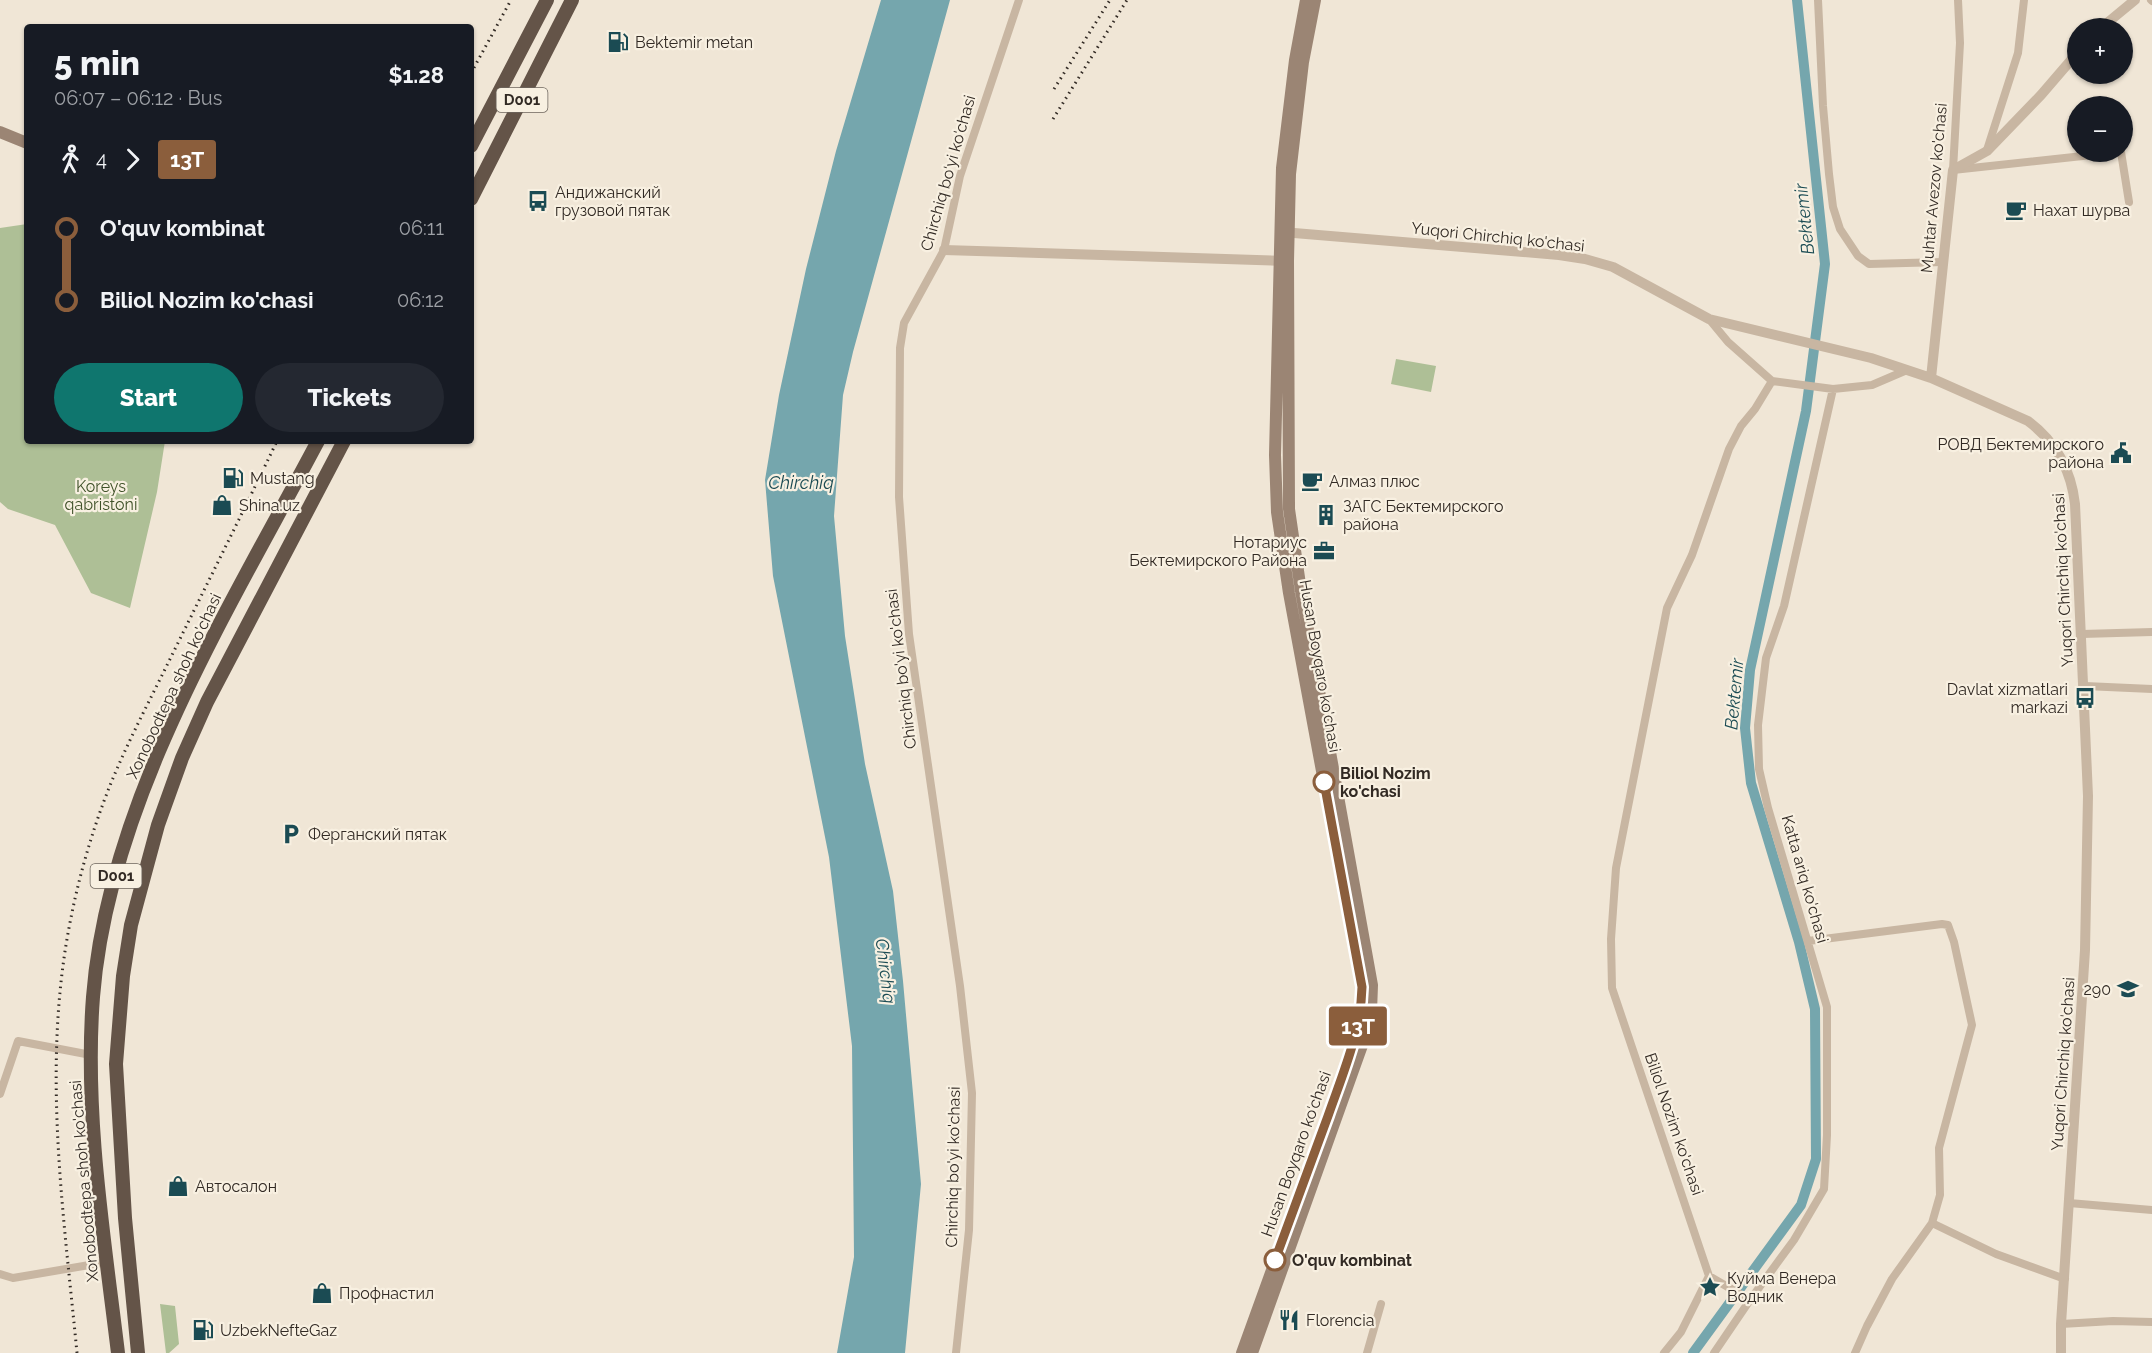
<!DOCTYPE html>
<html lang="en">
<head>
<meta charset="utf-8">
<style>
	:root { --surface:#171b24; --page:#242831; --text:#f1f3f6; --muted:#9ea1a6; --accent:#0f766e }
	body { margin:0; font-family:Raleway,sans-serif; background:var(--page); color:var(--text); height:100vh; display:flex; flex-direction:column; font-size:22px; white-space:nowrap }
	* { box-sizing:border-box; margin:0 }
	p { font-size:20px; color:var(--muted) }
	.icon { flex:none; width:33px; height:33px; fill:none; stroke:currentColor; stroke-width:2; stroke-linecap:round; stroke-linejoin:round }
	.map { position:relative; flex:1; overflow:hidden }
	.details { position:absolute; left:24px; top:24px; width:450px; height:420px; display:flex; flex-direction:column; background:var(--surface); border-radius:6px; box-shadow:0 2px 4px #0004 }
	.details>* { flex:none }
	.badge { padding:0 12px; border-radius:4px; font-size:21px; line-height:39px }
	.controls { position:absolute; left:2067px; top:18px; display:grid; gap:12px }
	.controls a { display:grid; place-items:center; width:66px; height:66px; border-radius:50%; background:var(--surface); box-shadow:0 2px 4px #0004; font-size:30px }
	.map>.badge { position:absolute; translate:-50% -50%; box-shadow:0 0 0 3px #fff }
	.legs { display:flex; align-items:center; gap:9px; height:66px; padding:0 30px; font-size:20px }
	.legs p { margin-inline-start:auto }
	.head { display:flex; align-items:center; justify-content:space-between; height:102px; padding:0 30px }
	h1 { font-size:33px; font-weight:800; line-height:45px }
	.cta { display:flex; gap:12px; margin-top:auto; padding:12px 30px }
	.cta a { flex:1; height:69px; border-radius:36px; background:var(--accent); color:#fff; font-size:24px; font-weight:800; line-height:69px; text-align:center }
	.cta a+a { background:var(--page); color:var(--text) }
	ul { padding:0 30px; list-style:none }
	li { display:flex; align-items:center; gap:21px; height:72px; font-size:22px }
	li i { display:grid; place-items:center; width:9px; height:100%; margin:0 8px; background:currentColor }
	li i::after { content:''; width:15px; height:15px; margin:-8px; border:4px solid; border-radius:50%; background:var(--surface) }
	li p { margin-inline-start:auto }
	li:first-child i { background:linear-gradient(#0000 50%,currentColor 0) }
	li:last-child i { background:linear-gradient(currentColor 50%,#0000 0) }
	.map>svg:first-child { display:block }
</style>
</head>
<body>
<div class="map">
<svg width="2152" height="1353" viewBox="0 0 2152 1353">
	<rect width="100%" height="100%" fill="#f0e6d6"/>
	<!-- green -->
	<path fill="#aebf96" d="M27 224V441H165L157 492 130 608 91 593 55 525 8 509 0 502V228Z
		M1396 359 1436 366 1431 392 1391 384Z
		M160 1304 175 1306 179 1344 169 1353H166Z"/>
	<!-- water -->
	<path fill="#75a6ad" d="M881 0H950L853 352 843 395 834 516 845 636 865 764 893 891 903 981 921 1184 905 1353H837L854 1257 852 1046 829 857 773 576 765 480 779 395 806 269 836 151Z"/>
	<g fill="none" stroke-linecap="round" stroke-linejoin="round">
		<!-- canal -->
		<path stroke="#75a6ad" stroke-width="10" d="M1693 1353 1801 1205 1816 1159 1815 1009 1799 942 1751 783 1745 728 1750 670 1806 411 1825 264 1797 0"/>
		<!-- minor -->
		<path stroke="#c8b6a2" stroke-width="8" d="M1818 0 1823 106 1829 174 1833 207 1840 229 1858 256 1869 264 1943 262
			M1958 0 1960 43 1953 170 2120 152
			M2151 0 2152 1
			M1987 150 2018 53 2024 0
			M2121 152 2129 202
			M1709 319 1728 342 1772 381 1833 389 1872 385 1907 370
			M2082 634 2152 632
			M2085 686 2152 689
			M1808 941 1942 924 1948 925 1954 942 1972 1025 1939 1148 1940 1195 1932 1223 1892 1279 1867 1326 1855 1353
			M0 1094 18 1041 91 1055
			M2069 1203 2152 1210
			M1932 1223 1996 1254 2065 1279
			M0 1274 13 1278 107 1262
			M1709 1276 1750 1300
			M2061 1324 2113 1321 2152 1322
			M956 1353 969 1230 972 1093 960 986 909 634 899 497 900 348 904 323 944 250 960 176 1019 0
			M1367 1353 1381 1304
			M1664 1353 1681 1332 1709 1276 1612 988 1611 939 1616 868 1667 608 1692 555 1729 449 1741 426 1755 409 1772 381
			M1714 1353 1750 1300 1794 1240 1824 1189 1827 1135V1007L1768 808 1759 769 1758 725 1766 658 1784 606 1833 389"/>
		<!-- tertiary -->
		<path stroke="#c8b6a2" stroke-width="10" d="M2101 28 2135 0
			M1282 232 1559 255 1585 259 1613 267 1709 319 1871 358 1931 378 2028 421C2056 442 2071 469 2075 504L2088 796 2085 950 2061 1324V1353
			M944 250 1288 261
			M1931 378 1953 170 1987 151 2041 95 2078 52"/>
		<!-- secondary -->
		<path stroke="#9b8574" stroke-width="12" d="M0 132 27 143
			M1242 1353 1353 1046 1361 1010 1362 987 1289 593 1277 512 1275 455 1282 168 1295 60 1306 0
			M1252 1353 1365 1037 1371 1012 1372 985 1301 591 1289 509 1288 261 1290 174 1303 62 1315 0"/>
		<!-- trunk -->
		<path stroke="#645448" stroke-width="14" d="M471 146 547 0
			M471 199 572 0
			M118 1353C104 1237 84 1114 93 997 108 802 228 611 318 441
			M138 1353 125 1218 116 1064 123 976 131 925 158 825 182 758 207 702 344 441"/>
		<!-- rail -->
		<path stroke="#322a24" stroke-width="3" stroke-dasharray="1.5 4.5" stroke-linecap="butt" d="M471 73 511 0
			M1054 89 1110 0
			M1053 119 1127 0
			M77 1353C64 1218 44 1081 66 945 75 890 90 835 111 783 129 739 152 696 173 653 208 582 243 512 277 441"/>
	</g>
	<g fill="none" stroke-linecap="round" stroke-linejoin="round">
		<defs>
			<path id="line-1" d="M1275 1260C1293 1212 1310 1164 1328 1116 1343 1073 1361 1032 1362 987L1324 782"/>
		</defs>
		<!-- line-1 casing -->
		<use href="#line-1" stroke="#fff" stroke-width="14"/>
		<!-- line-1 -->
		<use href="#line-1" stroke="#8b5e3c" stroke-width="9"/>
	</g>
	<!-- icons -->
	<defs>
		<symbol id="fuel-bare" viewBox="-9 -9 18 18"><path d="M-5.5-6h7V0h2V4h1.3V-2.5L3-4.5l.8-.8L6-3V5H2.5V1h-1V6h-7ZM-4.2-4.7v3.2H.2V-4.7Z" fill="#1b4b53" stroke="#f8f0e1" stroke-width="2.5" paint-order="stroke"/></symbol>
		<symbol id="bus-bare" viewBox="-9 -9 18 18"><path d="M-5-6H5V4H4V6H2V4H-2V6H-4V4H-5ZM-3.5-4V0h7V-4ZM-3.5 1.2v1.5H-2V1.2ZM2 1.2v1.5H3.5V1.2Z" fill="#1b4b53" stroke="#f8f0e1" stroke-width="2.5" paint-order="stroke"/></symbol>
		<symbol id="cafe-bare" viewBox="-9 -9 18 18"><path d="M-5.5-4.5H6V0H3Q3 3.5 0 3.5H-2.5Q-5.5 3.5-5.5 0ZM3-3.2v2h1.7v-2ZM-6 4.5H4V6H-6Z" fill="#1b4b53" stroke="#f8f0e1" stroke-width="2.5" paint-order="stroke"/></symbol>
		<symbol id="civic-bare" viewBox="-9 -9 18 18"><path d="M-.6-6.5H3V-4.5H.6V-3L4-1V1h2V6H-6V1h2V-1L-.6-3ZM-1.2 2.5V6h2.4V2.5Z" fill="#1b4b53" stroke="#f8f0e1" stroke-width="2.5" paint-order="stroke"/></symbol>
		<symbol id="shop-bare" viewBox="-9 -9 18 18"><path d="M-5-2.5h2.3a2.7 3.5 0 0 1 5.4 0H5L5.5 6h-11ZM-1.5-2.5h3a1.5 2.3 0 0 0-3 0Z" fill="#1b4b53" stroke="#f8f0e1" stroke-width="2.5" paint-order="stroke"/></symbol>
		<symbol id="building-bare" viewBox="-9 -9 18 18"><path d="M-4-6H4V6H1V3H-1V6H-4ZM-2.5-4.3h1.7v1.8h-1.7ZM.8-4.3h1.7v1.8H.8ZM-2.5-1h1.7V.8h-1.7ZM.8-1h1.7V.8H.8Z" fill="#1b4b53" stroke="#f8f0e1" stroke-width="2.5" paint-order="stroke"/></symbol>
		<symbol id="office-bare" viewBox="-9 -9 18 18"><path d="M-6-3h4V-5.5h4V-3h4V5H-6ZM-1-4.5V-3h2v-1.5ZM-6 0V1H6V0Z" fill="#1b4b53" stroke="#f8f0e1" stroke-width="2.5" paint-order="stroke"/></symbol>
		<symbol id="parking-bare" viewBox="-9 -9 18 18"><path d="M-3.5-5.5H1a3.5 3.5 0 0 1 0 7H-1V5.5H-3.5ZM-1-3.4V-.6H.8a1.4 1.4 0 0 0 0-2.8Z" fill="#1b4b53" stroke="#f8f0e1" stroke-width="2.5" paint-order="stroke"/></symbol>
		<symbol id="school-bare" viewBox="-9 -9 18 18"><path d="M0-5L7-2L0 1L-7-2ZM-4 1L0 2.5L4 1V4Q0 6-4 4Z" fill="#1b4b53" stroke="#f8f0e1" stroke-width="2.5" paint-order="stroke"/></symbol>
		<symbol id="sight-bare" viewBox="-9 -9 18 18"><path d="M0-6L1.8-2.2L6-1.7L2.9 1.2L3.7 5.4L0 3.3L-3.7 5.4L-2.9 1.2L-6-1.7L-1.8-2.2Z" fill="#1b4b53" stroke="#f8f0e1" stroke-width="2.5" paint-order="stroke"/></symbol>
		<symbol id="restaurant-bare" viewBox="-9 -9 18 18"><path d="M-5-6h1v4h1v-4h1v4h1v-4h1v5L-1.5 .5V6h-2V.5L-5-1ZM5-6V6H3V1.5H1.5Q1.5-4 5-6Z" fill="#1b4b53" stroke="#f8f0e1" stroke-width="2.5" paint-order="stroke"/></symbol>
	</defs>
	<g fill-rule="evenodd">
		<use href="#fuel-bare" x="603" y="27" width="30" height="30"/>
		<use href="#bus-bare" x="523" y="186" width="30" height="30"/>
		<use href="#cafe-bare" x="2001" y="195" width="30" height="30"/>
		<use href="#civic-bare" x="2106" y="438" width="30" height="30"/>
		<use href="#fuel-bare" x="218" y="463" width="30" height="30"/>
		<use href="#cafe-bare" x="1297" y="466" width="30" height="30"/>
		<use href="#shop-bare" x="207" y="490" width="30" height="30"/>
		<use href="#building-bare" x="1311" y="500" width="30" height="30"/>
		<use href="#office-bare" x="1309" y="536" width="30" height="30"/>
		<use href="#bus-bare" x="2070" y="683" width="30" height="30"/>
		<use href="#parking-bare" x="276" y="819" width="30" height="30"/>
		<use href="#school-bare" x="2113" y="974" width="30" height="30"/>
		<use href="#shop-bare" x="163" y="1171" width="30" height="30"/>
		<use href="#sight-bare" x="1695" y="1272" width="30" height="30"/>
		<use href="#shop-bare" x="307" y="1278" width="30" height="30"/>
		<use href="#restaurant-bare" x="1274" y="1305" width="30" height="30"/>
		<use href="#fuel-bare" x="188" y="1315" width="30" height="30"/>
	</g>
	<!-- markers -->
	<g fill="#fff" stroke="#8b5e3c" stroke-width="3">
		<circle cx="1324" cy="782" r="10"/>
		<circle cx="1275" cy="1260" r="10"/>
	</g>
	<g text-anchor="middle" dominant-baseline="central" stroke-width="4.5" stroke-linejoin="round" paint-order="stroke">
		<!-- shield labels -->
		<g fill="#f8f0e1" stroke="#6d655d" stroke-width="1.5">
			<rect x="496.5" y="88" width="51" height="24" rx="4.5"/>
			<rect x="90.5" y="864" width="51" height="24" rx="4.5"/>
		</g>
		<g font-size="15" font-weight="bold" fill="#322a24">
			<text x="522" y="100">D001</text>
			<text x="116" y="876">D001</text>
		</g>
		<!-- poi labels -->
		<g font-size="16" fill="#322a24" stroke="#f8f0e1" text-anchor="start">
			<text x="635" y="42">Bektemir metan</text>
			<text x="555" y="192">Андижанский<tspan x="555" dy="18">грузовой пятак</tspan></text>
			<text x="2033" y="210">Нахат шурва</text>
			<text x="2104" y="444" text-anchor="end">РОВД Бектемирского<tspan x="2104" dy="18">района</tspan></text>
			<text x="250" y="478">Mustang</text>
			<text x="1329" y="481">Алмаз плюс</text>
			<text x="239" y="505">Shina.uz</text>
			<text x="1343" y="506">ЗАГС Бектемирского<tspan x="1343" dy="18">района</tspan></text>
			<text x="1307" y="542" text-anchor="end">Нотариус<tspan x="1307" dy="18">Бектемирского Района</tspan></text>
			<text x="2068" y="689" text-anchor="end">Davlat xizmatlari<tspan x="2068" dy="18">markazi</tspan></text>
			<text x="308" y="834">Ферганский пятак</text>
			<text x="2111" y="989" text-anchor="end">290</text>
			<text x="195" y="1186">Автосалон</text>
			<text x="1727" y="1278">Куйма Венера<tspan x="1727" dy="18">Водник</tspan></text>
			<text x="339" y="1293">Профнастил</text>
			<text x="1306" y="1320">Florencia</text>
			<text x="220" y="1330">UzbekNefteGaz</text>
		</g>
		<!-- street labels -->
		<g font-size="16" fill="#322a24" stroke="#f8f0e1">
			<text transform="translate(948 173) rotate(-74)">Chirchiq bo'yi ko'chasi</text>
			<text transform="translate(1934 188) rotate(-85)">Muhtar Avezov ko'chasi</text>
			<text transform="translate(1498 237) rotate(6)">Yuqori Chirchiq ko'chasi</text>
			<text transform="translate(2063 580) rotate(-93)">Yuqori Chirchiq ko'chasi</text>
			<text transform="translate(1320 666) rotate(80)">Husan Boyqaro ko'chasi</text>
			<text transform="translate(901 669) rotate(-97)">Chirchiq bo'yi ko'chasi</text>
			<text transform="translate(174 686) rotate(-65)">Xonobodtepa shoh ko'chasi</text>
			<text transform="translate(1805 879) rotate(74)">Katta ariq ko'chasi</text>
			<text transform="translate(2063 1064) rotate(-86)">Yuqori Chirchiq ko'chasi</text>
			<text transform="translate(1674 1124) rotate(71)">Biliol Nozim ko'chasi</text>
			<text transform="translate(1296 1154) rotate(-70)">Husan Boyqaro ko'chasi</text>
			<text transform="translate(953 1167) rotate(-89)">Chirchiq bo'yi ko'chasi</text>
			<text transform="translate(84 1181) rotate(-95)">Xonobodtepa shoh ko'chasi</text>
		</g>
		<!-- park labels -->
		<g font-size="16" fill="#3f5128" stroke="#f8f0e1">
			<text x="101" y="486">Koreys<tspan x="101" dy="18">qabristoni</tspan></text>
		</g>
		<!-- stop labels -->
		<g font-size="16" font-weight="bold" fill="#322a24" stroke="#f8f0e1" text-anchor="start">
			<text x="1340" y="773">Biliol Nozim<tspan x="1340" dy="18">ko'chasi</tspan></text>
			<text x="1292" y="1260">O'quv kombinat</text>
		</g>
		<!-- water labels -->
		<g font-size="18" font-style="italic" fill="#1b4b53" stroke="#f8f0e1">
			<text transform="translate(1804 219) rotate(-96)">Bektemir</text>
			<text x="801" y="482">Chirchiq</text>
			<text transform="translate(1734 694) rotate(-85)">Bektemir</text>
			<text transform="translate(886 971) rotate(83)">Chirchiq</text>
		</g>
	</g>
</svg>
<div class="controls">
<a>+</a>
<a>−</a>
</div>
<b class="badge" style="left:1358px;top:1026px;background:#8b5e3c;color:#fff">13Т</b>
<section class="details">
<div class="head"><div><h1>5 min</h1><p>06:07 – 06:12 · Bus</p></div><b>$1.28</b></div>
<div class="legs"><svg class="icon" aria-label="walk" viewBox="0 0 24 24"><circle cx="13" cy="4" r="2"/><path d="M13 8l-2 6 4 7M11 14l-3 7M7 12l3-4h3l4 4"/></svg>4<svg class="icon" aria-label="forward" viewBox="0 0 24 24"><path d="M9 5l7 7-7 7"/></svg><b class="badge" style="background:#8b5e3c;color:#fff">13Т</b></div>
<ul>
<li><i style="color:#8b5e3c"></i><b>O'quv kombinat</b><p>06:11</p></li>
<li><i style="color:#8b5e3c"></i><b>Biliol Nozim ko'chasi</b><p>06:12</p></li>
</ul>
<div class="cta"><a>Start</a><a>Tickets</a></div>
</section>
</div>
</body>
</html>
